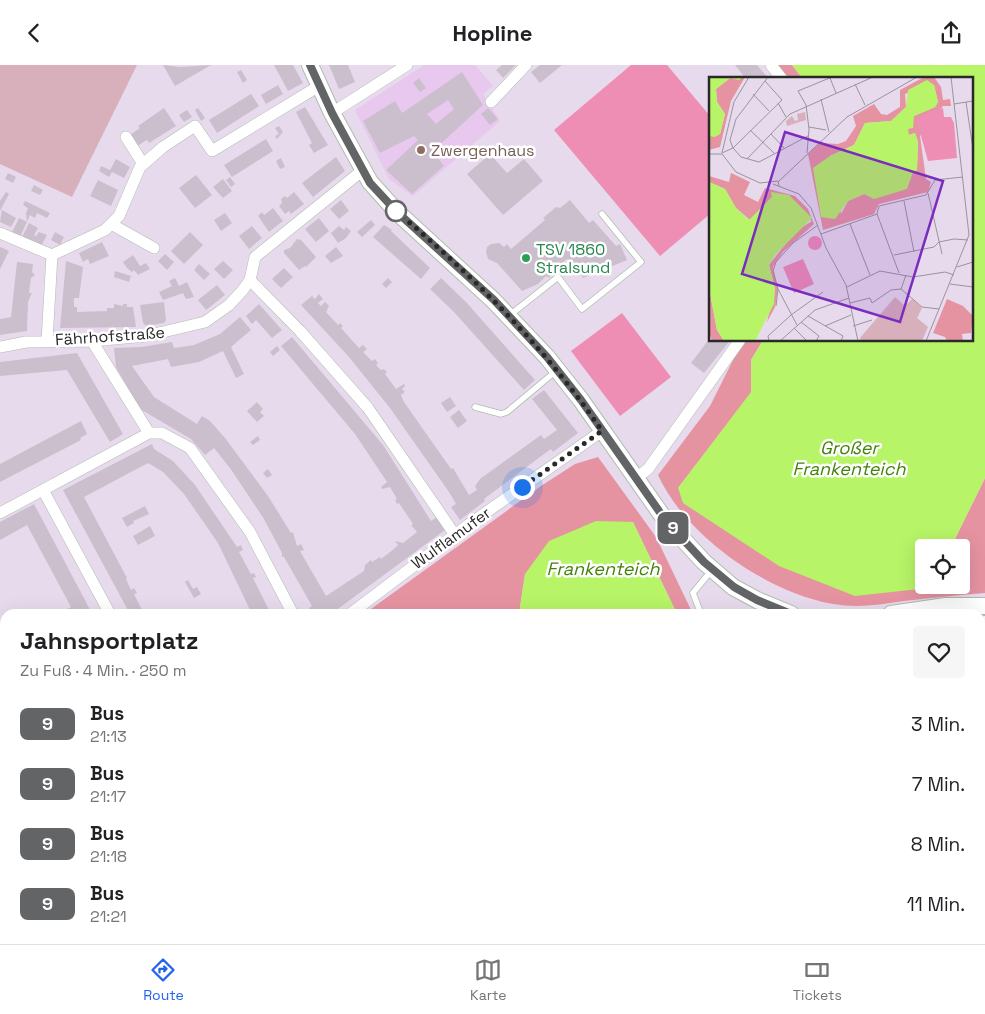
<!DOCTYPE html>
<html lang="de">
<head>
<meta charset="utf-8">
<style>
	:root { --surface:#fff; --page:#f6f6f6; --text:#202124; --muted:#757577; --line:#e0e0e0; --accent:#2563eb }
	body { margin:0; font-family:"Space Grotesk",sans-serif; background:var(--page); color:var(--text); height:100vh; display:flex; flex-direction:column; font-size:19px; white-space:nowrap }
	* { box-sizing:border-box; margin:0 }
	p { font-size:16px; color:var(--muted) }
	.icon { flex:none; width:28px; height:28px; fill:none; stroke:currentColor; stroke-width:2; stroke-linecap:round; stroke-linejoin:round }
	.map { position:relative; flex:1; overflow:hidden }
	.panel { position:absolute; left:0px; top:544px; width:985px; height:336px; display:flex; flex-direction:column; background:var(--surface); border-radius:15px 15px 0 0; box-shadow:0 5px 20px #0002 }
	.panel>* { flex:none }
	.badge { padding:0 10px; border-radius:8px; font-size:18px; line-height:32px }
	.buttons { position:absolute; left:915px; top:474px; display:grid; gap:10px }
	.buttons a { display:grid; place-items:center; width:55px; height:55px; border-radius:5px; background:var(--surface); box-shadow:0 5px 20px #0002; font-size:25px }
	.you { position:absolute; width:25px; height:25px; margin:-12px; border:4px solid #fff; border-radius:50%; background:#1a73e8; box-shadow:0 0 0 8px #1a73e833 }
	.map>.badge { position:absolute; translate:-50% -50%; box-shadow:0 0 0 2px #fff }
	.round { display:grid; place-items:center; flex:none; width:52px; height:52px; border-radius:5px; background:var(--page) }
	.head { display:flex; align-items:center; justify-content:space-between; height:85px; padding:0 20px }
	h1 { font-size:24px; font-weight:700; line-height:38px }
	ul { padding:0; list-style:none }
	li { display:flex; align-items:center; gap:15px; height:60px; padding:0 20px }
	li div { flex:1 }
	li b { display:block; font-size:19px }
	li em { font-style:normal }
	li .badge { min-width:55px; font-weight:700; text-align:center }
	header { display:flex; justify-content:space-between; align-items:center; height:65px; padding:0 20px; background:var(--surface); font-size:22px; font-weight:700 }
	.tab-bar { display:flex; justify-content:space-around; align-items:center; height:70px; border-top:1px solid var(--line); background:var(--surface); font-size:14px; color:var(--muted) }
	.tab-bar a { display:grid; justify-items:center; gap:2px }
	.tab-bar .current { color:var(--accent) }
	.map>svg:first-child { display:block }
</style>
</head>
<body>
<header><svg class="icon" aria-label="back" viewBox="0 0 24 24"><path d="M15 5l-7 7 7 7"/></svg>Hopline<svg class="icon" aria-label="share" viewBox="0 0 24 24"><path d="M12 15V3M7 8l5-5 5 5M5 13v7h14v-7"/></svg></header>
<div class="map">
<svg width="985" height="879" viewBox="0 0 985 879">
	<rect width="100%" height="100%" fill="#e7daec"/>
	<!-- education -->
	<path fill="#e9c8ef" d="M424 0H475L493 21 483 29 500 56 413 131 389 114 355 45Z"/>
	<!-- green -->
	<path fill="#e693a1" d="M771 0H792L803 14H782Z
		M743 275H763L751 295 752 327 678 423 919 524 932 520H961V482H951L985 413V528C961 530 937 532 913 535 894 537 875 541 856 541 784 541 687 475 658 410L710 341Z
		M598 392 656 472 693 549H677L633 457 525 509 519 549H364L541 421 575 399Z
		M108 875H188L184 879H109Z
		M629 875H768L765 879H624Z"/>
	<!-- cemetery -->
	<path fill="#d7b0bc" d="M0 0H137L72 132 0 99Z"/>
	<!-- pitch -->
	<path fill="#ee8eb5" d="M631 0H667L710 51V149L660 191 554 65Z
		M622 248 671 312 620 351 571 286Z"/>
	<!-- water -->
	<path fill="#b7f467" d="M792 0H985V413L951 482H924V520H932L919 524 855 531 779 501 683 438 678 423 751 327V295L763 275H971V14H803Z
		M596 456 633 457 677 549H519L525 509 549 476Z
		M188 875H629L624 879H184Z"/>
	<!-- building -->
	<path fill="#cbbfce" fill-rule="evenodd" d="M163 0 180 2 211 0 175 21Z
		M274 0H293L303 18 288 26Z
		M329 0H348L355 17 339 24Z
		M502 0H516L503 13 496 5Z
		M540 0H562L540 18 531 7Z
		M735 0H757L769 14H746Z
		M241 5 247 15 243 18 237 7Z
		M462 7 483 40 433 86 444 101 412 129 386 105 418 75 414 71 380 88 363 56 395 36 402 48ZM448 35 454 44 436 59 427 49Z
		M419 13 426 23 420 27 413 18Z
		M278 20 283 29 266 39 261 30Z
		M251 29 259 41 217 68 209 55Z
		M305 42 328 80 314 88 309 80 312 78 296 47Z
		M164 43 176 61 149 78 147 75 137 81 130 70 140 63 138 61Z
		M198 43 205 53 201 56 195 45Z
		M488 43 498 54 490 60 481 49Z
		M187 45 192 52 184 57 179 50Z
		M279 61 283 67 277 74 275 71 279 69 275 63Z
		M266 74 273 86 232 112 224 100Z
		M490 89 507 108 524 94 543 116 503 150 467 109Z
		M336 92 345 106 313 132 302 118Z
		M281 93 285 102 280 104 276 96Z
		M116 94 130 102 124 113 112 107 109 112 99 106 101 101 110 105Z
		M8 108 16 112 13 118 5 114Z
		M196 110 212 130 195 143 179 123Z
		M230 112 235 119 231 122 226 115Z
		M223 114 232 126 223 133 213 122Z
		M98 115 118 125 111 141 90 131Z
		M34 120 43 125 40 130 31 126Z
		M6 127 9 129 0 146V136Z
		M294 127 304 139 291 149 289 146 285 149 279 141 282 138 281 134 285 131 287 133Z
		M341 135 349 146 339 154 330 144Z
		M570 135 589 158 593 155 616 181 620 179 627 195 583 213 578 201H573L567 194 550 207V213L546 211 538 219 522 226 497 198 488 194 486 187 487 182 491 179 499 178 504 182 507 179 511 184 545 155 543 153 556 142 560 143Z
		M25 136 50 148 47 153 37 148 35 153 30 150 20 172 12 167 19 153 27 157 26 148 28 143 23 140Z
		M273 143 283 156 269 167 258 151 262 147 264 150Z
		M2 145 16 153 11 162 0 157Z
		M225 148 232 158 221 166 214 155Z
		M319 153 329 166 316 177 305 164Z
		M371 155 375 160 362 172 357 167Z
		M29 158 38 163 34 170 36 171 39 167 47 170 41 181 22 172Z
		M384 160 392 165 391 166 430 203 421 214 373 172Z
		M252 161 262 173 249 184 239 171Z
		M339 161 344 165 346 162 351 166 346 173 338 178 331 168Z
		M55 167 64 172 60 180 51 175Z
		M190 167 203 180 184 199 171 186Z
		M297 174 301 175 316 192 306 202 305 201 299 205 284 188V185L290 183Z
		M102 177 109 191 90 199 88 194 83 197 79 188Z
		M1 182 9 186 0 204V183Z
		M336 182 343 191 331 198 325 191Z
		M165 189 174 197 167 205 158 196Z
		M133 190 140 201 146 198 150 204 138 210 134 205 132 207 127 203 123 197Z
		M66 196 83 202 79 233H74V242H77V247L107 246V243H114V239L123 241V239H127V242H133L136 262 60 263Z
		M223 196 233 205 224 214 214 204Z
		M17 197 33 199 32 207 35 210 31 213 29 228H32L28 237 27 266 0 270V254L11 252Z
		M199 199 210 209 204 215 194 205Z
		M284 203 293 212 281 223 272 214Z
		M115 206 131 211 129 217 114 212Z
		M175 213 179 221 187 217 194 232 186 234 183 228 163 235 159 227 172 221 169 216Z
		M388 213 392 217 386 223 382 219Z
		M441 213 466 237 535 315 524 325 454 247 430 224Z
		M217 220 225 230 206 245 198 235Z
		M319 229 323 234 318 238 321 241 325 237 329 241 326 247 338 260 340 258 343 261 341 263 359 283 363 280 367 284 363 287 372 296 375 294 378 298 376 300 381 305 384 304 387 307 385 309 396 324 404 319 405 321 402 324 405 327 401 330 404 337 451 404 453 403 469 430 477 425 475 421 480 414 534 375 541 370 544 374 557 365 532 334 544 325 578 368 553 387 551 384 540 392 484 434 485 436 460 455 451 442 456 439 449 427 390 343 349 292 301 240 312 231 315 234Z
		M164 237 166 255 164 258 146 261 143 258 140 240Z
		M259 239 282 265 272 273 256 255 252 259 246 251Z
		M240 252 251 265 231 282 244 309 236 313 223 286 199 297 171 302 168 294 132 301 154 332 197 359 202 351 210 356 225 373 268 431 291 468 293 467 297 481 301 479 304 485 300 486 326 531 364 506 365 500 371 495 372 497 380 492 381 494 394 484 398 480 395 476 403 478 417 467 411 460 413 459 399 438 397 439 395 435 397 434 390 422 382 424 381 422 387 417 355 369 281 281 292 272 383 380 431 456 437 452 445 465 331 549H315L313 544 310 546 309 543 312 541 284 492H282V488L264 454 230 403 214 383 205 390 191 374 140 344 116 302 114 283 141 282 172 277 174 283 194 280 220 269Z
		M710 273V275L729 277 704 308 691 298Z
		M277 281 280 285 273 291 270 287Z
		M77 288 123 369 110 377 67 305 0 311V297Z
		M450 332 456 341 447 347 441 338Z
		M257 337 263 344 260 347 264 351 257 357 247 346Z
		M459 345 467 356 458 363 450 352Z
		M81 356 87 369 80 373 81 375 0 417V399Z
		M258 371 260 375 253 380 250 377Z
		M152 379 154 384 173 396 195 420 237 482 241 480 243 485 239 487 251 509 254 508 256 512 253 513 271 549H252L218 478 184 429 163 407 148 398 84 432 127 513 126 514 131 525 134 523 137 528 134 529 144 549H130L63 425Z
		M268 404 272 410 267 413 263 408Z
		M34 439 85 535 92 549H68L66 545 71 542 27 460 0 475V457Z
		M145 441 149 449 133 456 134 458 127 462 122 453Z
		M150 461 155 471 138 480 133 471Z
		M188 515 193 524 197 522 201 529 194 533 185 517Z
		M0 607 5 617V650L0 641Z
		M985 682V697L980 693V688Z
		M982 716 985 718V746L980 754Z
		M5 774V792L0 775Z
		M985 777V793L980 790Z
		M980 850 985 853V879H924L930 875H980Z
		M803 875H841V879H818L814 877 813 879H800Z"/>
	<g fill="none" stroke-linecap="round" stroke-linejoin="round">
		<defs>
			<path id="lane" d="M510 250 558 212 582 244 641 197 602 149
				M475 342 501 349 507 347 556 306
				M701 549 693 528 711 506
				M0 703 5 700
				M97 875 99 879"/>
			<path id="street" d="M771 0 782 14
				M491 37 526 0
				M332 48 407 0
				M126 72 143 99
				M111 159 154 183
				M0 168 52 190 47 276
				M52 190 105 165 119 151 140 102 163 82 195 61 212 86 319 21
				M250 215 300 266 368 343 455 470
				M92 276 149 368H162L190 383 250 467 293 549
				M0 282 26 277 92 276 146 271 205 257 229 240 242 226 250 215 255 192 363 105
				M636 413 648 404 740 275
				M43 425 110 549
				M0 448 149 368
				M350 549 468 460 602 366
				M0 673 5 682
				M980 765 985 758
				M980 797 985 800
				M847 875V879
				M27 879 37 875
				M876 879 881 875"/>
			<path id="secondary" d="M310 0 332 48 370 117 397 147 493 235 547 292 581 335 666 456 704 497 733 522 757 535 791 549
				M891 549 946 541H985
				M980 561 985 559
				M779 879 782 875"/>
		</defs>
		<!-- lane casing -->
		<use href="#lane" stroke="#aebeae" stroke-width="7"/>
		<!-- street casing -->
		<use href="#street" stroke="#aebeae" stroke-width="12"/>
		<!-- secondary casing -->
		<use href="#secondary" stroke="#aebeae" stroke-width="18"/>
		<!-- lane -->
		<use href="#lane" stroke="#fff" stroke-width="5.5"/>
		<!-- street -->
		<use href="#street" stroke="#fff" stroke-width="11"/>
		<!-- secondary -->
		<use href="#secondary" stroke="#fff" stroke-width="16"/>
	</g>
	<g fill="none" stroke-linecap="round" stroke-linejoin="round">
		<defs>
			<path id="line" d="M310 0 332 48 370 118 397 147 494 235 547 292 581 335 666 456 704 497 734 522 757 535 791 549"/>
		</defs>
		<!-- line casing -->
		<use href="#line" stroke="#fff" stroke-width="11"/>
		<!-- line -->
		<use href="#line" stroke="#636466" stroke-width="8"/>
		<!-- walk -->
		<path stroke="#292929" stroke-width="5" stroke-dasharray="0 9" d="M396 146C473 211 545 282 602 366L522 422"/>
	</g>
	<!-- markers -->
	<circle fill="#8d6e63" stroke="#fff" stroke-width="2" cx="421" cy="85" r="5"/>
	<circle fill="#fff" stroke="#636466" stroke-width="2.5" cx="396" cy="146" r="10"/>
	<circle fill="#2e9e5b" stroke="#fff" stroke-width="2" cx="526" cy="193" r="5"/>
	<g text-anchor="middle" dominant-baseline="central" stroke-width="5" stroke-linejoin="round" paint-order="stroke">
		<!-- education labels -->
		<g font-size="16" fill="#785e54" stroke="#fff" text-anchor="start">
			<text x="431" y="85">Zwergenhaus</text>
		</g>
		<!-- leisure labels -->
		<g font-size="16" fill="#27864d" stroke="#fff" text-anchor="start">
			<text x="536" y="184">TSV 1860<tspan x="536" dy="18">Stralsund</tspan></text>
		</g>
		<!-- street labels -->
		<g font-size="16" fill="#292929" stroke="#fff">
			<text transform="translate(110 271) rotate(-4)">Fährhofstraße</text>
			<text transform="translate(451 473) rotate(-36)">Wulflamufer</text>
		</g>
		<!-- water labels -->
		<g font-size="18" font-style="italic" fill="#448309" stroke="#fff">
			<text x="849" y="382">Großer<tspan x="849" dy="21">Frankenteich</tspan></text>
			<text x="603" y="503">Frankenteich</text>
		</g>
	</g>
	<!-- overview -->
	<g transform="translate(709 12)">
		<rect width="264" height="264" fill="#e7daec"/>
		<path d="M36 0 22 24 11 70 0 73V59L11 57 16 37 8 25 7 12 21 1ZM215 0H225L232 10 234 23 241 22 242 29H234L211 59 217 102 222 105 219 115 170 127 165 137 114 153 99 77 111 66 129 67 137 64 147 49 144 39 165 27 172 37 178 38 191 30V13ZM225 8 229 25 226 30 205 39 198 55 200 58 206 56 209 65 208 93 139 124 132 137 121 79 145 68 156 46 182 44 197 30 196 17ZM22 96 41 105 35 118 49 125 56 111 86 119 99 132 105 147 74 175 64 190 69 212 66 230 48 264 58 245 66 212 60 188 86 155 103 144 63 116V120L41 143 27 131 16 112 0 105V99L20 105ZM0 211 8 253 15 264H3L0 255ZM238 222 254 229 264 239 262 256 253 257 254 264H238L236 260 224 256Z" fill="#e693a1" fill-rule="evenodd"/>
		<path d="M96 35 97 43 78 49 77 44 83 39 86 44 89 43 88 37ZM186 220 196 229 203 222 213 231 208 241 219 250 213 264H152L151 261Z" fill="#d7b0bc"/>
		<path d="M234 31 235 40H242L245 46 248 81 219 84 207 41ZM99 166a7 7 0 1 1 14 0a7 7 0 1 1-14 0ZM94 182 105 207 85 216 74 190Z" fill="#ee8eb5"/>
		<path d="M0 0H34L30 3 21 1 7 12 8 25 16 37 11 57 6 60 0 59ZM218 3 225 8 229 25 226 30 205 39 204 51 199 52 200 58 206 56 209 65 208 93 204 95 198 112 165 122 155 117 139 124 126 142 112 140 104 91 121 79 145 68 156 46 182 44 197 30 199 13ZM0 105 16 112 27 131 40 143 63 120 62 115 80 118 103 141 67 177 60 188 66 212 65 227 46 264H15L8 253 0 211Z" fill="#b7f467"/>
		<path fill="none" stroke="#9b939e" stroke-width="1" d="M59 0 27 42 21 63 24 71 32 80 50 85 99 59M121 1 127 16M146 7 156 28M44 17 60 34M112 22 120 55M257 25 264 72M69 26 77 40M245 27 264 24M100 50 117 53M41 53 66 77M62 57 75 71M13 76 24 71 73 23 56 4M13 76 25 25 40 0M98 76 100 52 97 28 89 14 123 0M0 77H13L27 95 51 106 69 104 70 109M38 82 81 37 164 0M69 105 138 40 208 0M64 107 90 117 102 131 117 171 137 208 149 264M219 116 233 177M195 124 205 175M168 137 190 196M141 147 161 198M112 157 168 137 170 129 217 118 226 103 254 100M185 178 225 170 230 165 245 162 259 163M248 190 264 185M197 198 192 212 213 230 230 232M241 207 264 210M138 210 171 194 204 200 236 195 245 198M69 212 88 248M141 226 161 221 163 226 182 213 192 212M67 229 69 212 64 194 67 185 84 166 109 148M99 239 134 259 132 264M92 245 110 259 107 264M116 249 142 238M144 249 163 243M85 251 98 264M60 264 59 259 82 238 114 215M71 264 106 233 140 221M217 264 260 158 242 0"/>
		<path fill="#7b2cbf" fill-opacity="0.15" stroke="#7b2cbf" stroke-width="2.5" d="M76 55 234 104 191 245 33 197Z"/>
		<rect width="264" height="264" fill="none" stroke="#292929" stroke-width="2.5"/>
	</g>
</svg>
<div class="buttons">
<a><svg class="icon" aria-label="locate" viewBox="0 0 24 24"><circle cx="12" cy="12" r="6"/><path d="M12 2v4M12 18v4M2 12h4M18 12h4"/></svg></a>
</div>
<div class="you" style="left:522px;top:422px"></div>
<b class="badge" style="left:673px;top:463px;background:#636466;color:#fff">9</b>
<section class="panel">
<div class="head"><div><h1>Jahnsportplatz</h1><p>Zu Fuß · 4 Min. · 250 m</p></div><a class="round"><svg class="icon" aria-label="heart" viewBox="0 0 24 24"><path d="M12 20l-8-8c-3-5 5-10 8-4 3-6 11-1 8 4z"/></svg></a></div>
<ul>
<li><span class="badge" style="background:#636466;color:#fff">9</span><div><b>Bus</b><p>21:13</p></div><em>3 Min.</em></li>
<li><span class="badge" style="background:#636466;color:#fff">9</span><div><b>Bus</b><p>21:17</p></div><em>7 Min.</em></li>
<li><span class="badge" style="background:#636466;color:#fff">9</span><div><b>Bus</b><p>21:18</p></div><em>8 Min.</em></li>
<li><span class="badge" style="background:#636466;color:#fff">9</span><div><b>Bus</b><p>21:21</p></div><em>11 Min.</em></li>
</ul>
</section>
</div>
<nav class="tab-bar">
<a class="current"><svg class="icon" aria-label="directions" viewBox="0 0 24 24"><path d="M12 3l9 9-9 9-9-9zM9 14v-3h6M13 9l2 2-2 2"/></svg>Route</a>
<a><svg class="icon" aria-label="map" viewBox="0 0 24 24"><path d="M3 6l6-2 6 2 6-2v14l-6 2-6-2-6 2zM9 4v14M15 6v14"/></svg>Karte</a>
<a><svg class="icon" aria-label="tickets" viewBox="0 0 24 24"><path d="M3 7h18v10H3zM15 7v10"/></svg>Tickets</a>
</nav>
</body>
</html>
